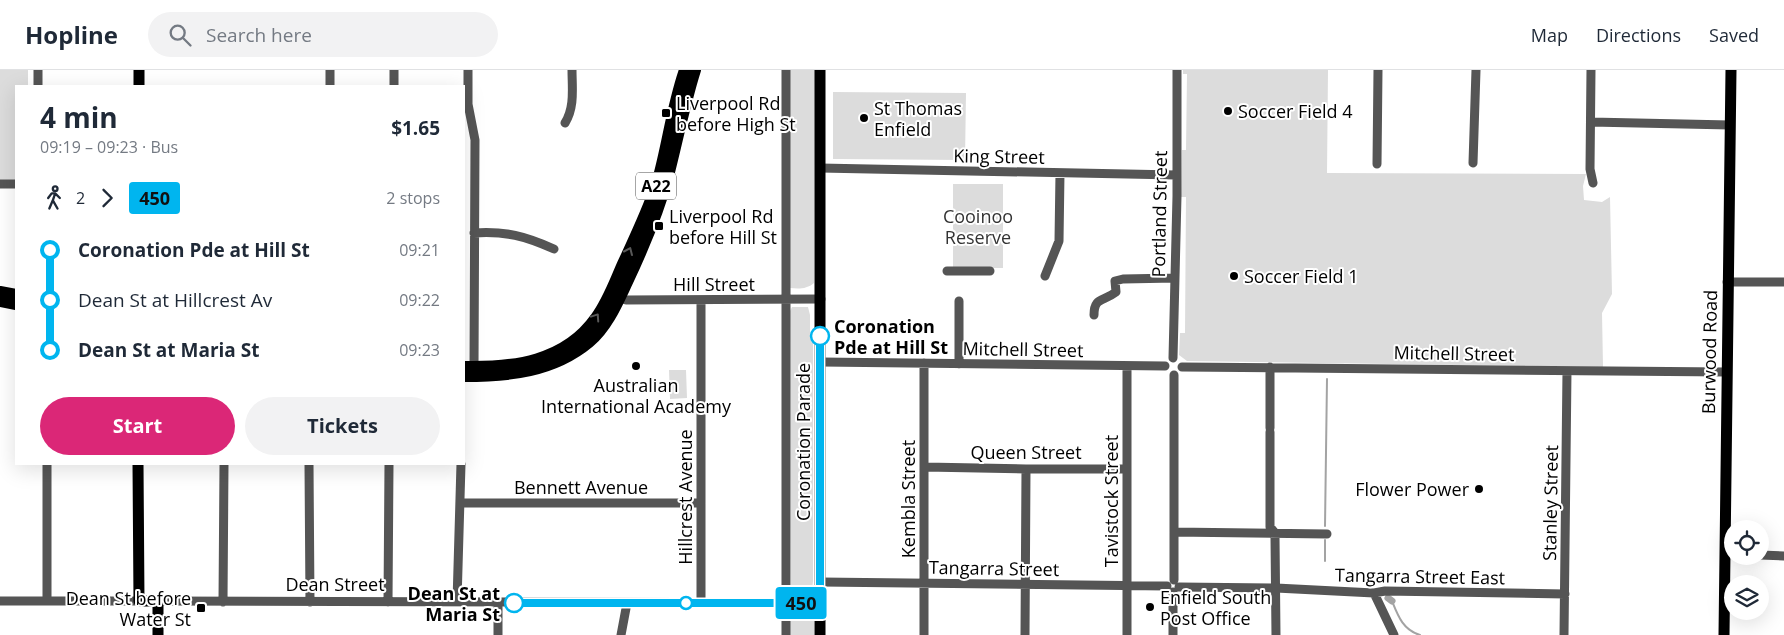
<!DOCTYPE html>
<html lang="en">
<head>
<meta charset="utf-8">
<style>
	:root { --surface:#fff; --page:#f2f2f3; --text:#1f2937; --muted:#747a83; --line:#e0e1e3; --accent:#db2777 }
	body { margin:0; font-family:"Open Sans",sans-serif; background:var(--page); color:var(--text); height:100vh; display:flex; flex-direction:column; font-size:19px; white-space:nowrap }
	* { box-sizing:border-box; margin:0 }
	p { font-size:16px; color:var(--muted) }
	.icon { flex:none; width:28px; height:28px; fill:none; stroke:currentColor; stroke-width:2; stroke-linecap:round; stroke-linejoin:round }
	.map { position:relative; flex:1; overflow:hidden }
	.panel { position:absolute; left:15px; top:15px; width:450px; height:380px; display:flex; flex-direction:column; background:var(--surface); border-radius:0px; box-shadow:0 5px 20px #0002 }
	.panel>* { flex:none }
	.badge { padding:0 10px; border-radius:4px; font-size:18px; line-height:32px }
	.tools { position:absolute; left:1724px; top:450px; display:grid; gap:10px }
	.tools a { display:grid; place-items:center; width:45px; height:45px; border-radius:50%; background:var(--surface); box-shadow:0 5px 20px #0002; font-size:25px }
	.map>.badge { position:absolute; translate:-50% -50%; box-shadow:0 0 0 2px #fff }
	.legs { display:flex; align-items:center; gap:8px; height:55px; padding:0 25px; font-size:16px }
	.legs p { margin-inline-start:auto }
	.head { display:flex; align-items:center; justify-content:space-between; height:85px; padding:0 25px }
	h1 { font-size:28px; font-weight:700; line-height:38px }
	.action { display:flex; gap:10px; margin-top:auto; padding:10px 25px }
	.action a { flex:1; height:58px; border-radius:30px; background:var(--accent); color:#fff; font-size:20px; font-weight:700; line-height:58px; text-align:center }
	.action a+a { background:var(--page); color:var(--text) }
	ul { padding:0 25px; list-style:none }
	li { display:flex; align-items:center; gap:18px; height:50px; font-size:19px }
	li i { display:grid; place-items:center; width:8px; height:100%; margin:0 6px; background:currentColor }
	li i::after { content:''; width:12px; height:12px; margin:-6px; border:4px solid; border-radius:50%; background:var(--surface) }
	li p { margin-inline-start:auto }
	li:first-child i { background:linear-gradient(#0000 50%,currentColor 0) }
	li:last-child i { background:linear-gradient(currentColor 50%,#0000 0) }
	header { display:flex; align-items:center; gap:30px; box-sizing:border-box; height:70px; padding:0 25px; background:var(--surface); border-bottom:1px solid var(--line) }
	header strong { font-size:24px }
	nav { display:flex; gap:28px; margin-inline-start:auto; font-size:18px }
	.search { width:350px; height:45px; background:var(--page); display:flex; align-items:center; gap:12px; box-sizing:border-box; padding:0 18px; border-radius:28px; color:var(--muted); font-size:19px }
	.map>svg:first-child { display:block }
</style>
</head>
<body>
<header>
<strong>Hopline</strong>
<div class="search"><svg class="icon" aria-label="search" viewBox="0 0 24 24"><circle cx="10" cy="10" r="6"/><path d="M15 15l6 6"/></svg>Search here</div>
<nav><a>Map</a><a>Directions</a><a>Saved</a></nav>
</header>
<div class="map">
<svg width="1784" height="565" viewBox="0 0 1784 565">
	<rect width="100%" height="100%" fill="#fff"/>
	<!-- green -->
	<path fill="#dcdcdc" d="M0 0H28V16H16V110H0Z
		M789 0H815L814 213C807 219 799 219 790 218Z
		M1183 0H1328L1327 103 1586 104 1583 116 1584 130 1602 132 1610 127 1612 224 1602 243 1603 297 1187 291 1179 285 1180 263H1185L1186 127H1181L1182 80H1186L1187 4H1183Z
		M833 22 966 23 965 90 833 89Z
		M953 114H1003V198H953Z
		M792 237H808L810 245V269L813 273V511L812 520 810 522H795L791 517 790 241Z
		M669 300H686L687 328 670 329Z
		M793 540H809L814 544V565H789V542Z"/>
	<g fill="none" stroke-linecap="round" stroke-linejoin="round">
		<!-- stream -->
		<path stroke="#a3a3a3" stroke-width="2" d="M1325 456 1327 309
			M1325 470V491
			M1392 531C1398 546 1403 560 1420 565"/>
		<!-- canal -->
		<path stroke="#a3a3a3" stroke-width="7" d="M1388 528 1392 531"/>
		<!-- minor -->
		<path stroke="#555" stroke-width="9" d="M38 0V16
			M330 0V16
			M468 0V34L475 70 474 297
			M786 0V565
			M1591 0 1590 99 1593 113
			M394 16V0
			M1591 52 1730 55
			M565 53C575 37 572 18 572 0
			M1473 93 1476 0
			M1377 94 1378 0
			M820 98 1176 105
			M0 114H16
			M474 163C506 161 525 166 554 179
			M947 201H990
			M1045 206 1059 171 1060 103
			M1727 212H1784
			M614 227 626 230 821 229
			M701 230V533
			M959 231V294
			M1094 245C1094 227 1103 232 1116 222L1115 211 1123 209 1175 208
			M1173 288 1177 126V0
			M821 292 1165 296
			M924 293V565
			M1182 297 1726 302
			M1270 297V358
			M1270 362V457L1275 463V467L1276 565
			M309 394 310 532
			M925 397 1026 399H1127
			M460 433H701
			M1174 462 1327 464
			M1760 485 1784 486
			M1174 510V305
			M821 512 1167 516
			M1179 517 1276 518 1374 523 1385 521 1565 524
			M1173 522V565
			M1374 523 1394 565
			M0 531H139
			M47 531V394
			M158 531 820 533
			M223 532 224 394
			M388 532 389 394
			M457 532 461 394
			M498 565V533
			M621 565 627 533
			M1025 565 1026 399
			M1127 565V296
			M1564 565 1567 301"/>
		<!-- major -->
		<path stroke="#000" stroke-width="11" d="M820 0V565
			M139 16V0
			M138 394 139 531H158V565
			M1724 565 1731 0"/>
		<!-- highway -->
		<path stroke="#000" stroke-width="12" d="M0 222 16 225
			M0 231 16 234
			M464 297C513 298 565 292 596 248 608 232 615 212 623 194 635 168 648 141 657 114 668 76 672 37 685 0
			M464 306C509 306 553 302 589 272 607 257 617 233 627 212 643 178 658 143 668 106 677 71 684 35 695 0"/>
	</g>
	<!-- one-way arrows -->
	<defs><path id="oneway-chevron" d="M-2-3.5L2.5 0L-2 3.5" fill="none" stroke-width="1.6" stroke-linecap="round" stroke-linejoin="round" transform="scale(1.25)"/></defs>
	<g stroke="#595959">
		<use href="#oneway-chevron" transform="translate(629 181) rotate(-66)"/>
		<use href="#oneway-chevron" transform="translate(596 247) rotate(-56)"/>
	</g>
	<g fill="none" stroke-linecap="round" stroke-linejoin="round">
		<defs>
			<path id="line-1" d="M514 533H820V266"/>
		</defs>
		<!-- line-1 casing -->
		<use href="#line-1" stroke="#fff" stroke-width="11"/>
		<!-- line-1 -->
		<use href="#line-1" stroke="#00b5ef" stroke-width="8"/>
	</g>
	<!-- markers -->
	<g fill="#000" stroke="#fff" stroke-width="2">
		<circle cx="1228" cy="41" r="5"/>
		<rect x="661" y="38" width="10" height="10" rx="2.5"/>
		<circle cx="864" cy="48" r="5"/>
		<rect x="654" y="151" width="10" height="10" rx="2.5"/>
		<circle cx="1234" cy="206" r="5"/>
		<circle cx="636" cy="296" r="5"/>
		<circle cx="1479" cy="419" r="5"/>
		<circle cx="1150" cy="537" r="5"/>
		<rect x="196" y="533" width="10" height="10" rx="2.5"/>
	</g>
	<g fill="#fff" stroke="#00b5ef" stroke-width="2.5">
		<circle cx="820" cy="266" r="9"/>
		<circle cx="514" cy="533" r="9"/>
		<circle cx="686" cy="533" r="6"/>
	</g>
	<g text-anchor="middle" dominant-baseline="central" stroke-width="4" stroke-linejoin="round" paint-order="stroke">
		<!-- shield labels -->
		<rect fill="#fff" stroke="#4c4c4c" stroke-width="1" x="636" y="102.5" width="40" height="27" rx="4"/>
		<g font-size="16" font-weight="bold" fill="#000">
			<text x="656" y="116">A22</text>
		</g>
		<!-- poi labels -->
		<g font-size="18" fill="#000" stroke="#fff" text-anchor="start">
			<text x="676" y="33">Liverpool Rd<tspan x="676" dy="21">before High St</tspan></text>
			<text x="874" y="38">St Thomas<tspan x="874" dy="21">Enfield</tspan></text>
			<text x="1238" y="41">Soccer Field 4</text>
			<text x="669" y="146">Liverpool Rd<tspan x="669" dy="21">before Hill St</tspan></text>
			<text x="1244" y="206">Soccer Field 1</text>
			<text x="636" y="315" text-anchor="middle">Australian<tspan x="636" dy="21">International Academy</tspan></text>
			<text x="1469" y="419" text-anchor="end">Flower Power</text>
			<text x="1160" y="527">Enfield South<tspan x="1160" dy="21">Post Office</tspan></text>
			<text x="191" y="528" text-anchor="end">Dean St before<tspan x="191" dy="21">Water St</tspan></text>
		</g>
		<!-- street labels -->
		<g font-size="18" fill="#000" stroke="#fff">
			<text transform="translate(999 86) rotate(1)">King Street</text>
			<text transform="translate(1159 144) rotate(-89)">Portland Street</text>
			<text x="714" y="214">Hill Street</text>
			<text transform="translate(1023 279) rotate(1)">Mitchell Street</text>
			<text transform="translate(1709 282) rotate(-89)">Burwood Road</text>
			<text transform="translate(1454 283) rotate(1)">Mitchell Street</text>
			<text transform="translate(803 372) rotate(-90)">Coronation Parade</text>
			<text x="1026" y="382">Queen Street</text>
			<text x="581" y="417">Bennett Avenue</text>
			<text transform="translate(685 427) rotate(-90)">Hillcrest Avenue</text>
			<text transform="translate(908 429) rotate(-90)">Kembla Street</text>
			<text transform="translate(1111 431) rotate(-90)">Tavistock Street</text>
			<text transform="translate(1550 433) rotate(-89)">Stanley Street</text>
			<text transform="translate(994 498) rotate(1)">Tangarra Street</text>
			<text transform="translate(1420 506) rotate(1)">Tangarra Street East</text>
			<text x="335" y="514">Dean Street</text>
		</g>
		<!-- park labels -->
		<g font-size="18" fill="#333" stroke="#fff">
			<text x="978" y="146">Cooinoo<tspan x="978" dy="21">Reserve</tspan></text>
		</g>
		<!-- stop labels -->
		<g font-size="18" font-weight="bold" fill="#000" stroke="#fff" text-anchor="start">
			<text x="834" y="256">Coronation<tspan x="834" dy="21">Pde at Hill St</tspan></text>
			<text x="500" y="523" text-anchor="end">Dean St at<tspan x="500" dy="21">Maria St</tspan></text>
		</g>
	</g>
</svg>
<div class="tools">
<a><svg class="icon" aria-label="locate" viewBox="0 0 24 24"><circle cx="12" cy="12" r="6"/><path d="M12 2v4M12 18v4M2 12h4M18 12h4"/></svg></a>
<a><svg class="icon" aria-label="layers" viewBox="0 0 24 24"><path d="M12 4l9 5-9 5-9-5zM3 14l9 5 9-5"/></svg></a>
</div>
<b class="badge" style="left:801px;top:533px;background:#00b5ef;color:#111">450</b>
<section class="panel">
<div class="head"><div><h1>4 min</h1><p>09:19 – 09:23 · Bus</p></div><b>$1.65</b></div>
<div class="legs"><svg class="icon" aria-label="walk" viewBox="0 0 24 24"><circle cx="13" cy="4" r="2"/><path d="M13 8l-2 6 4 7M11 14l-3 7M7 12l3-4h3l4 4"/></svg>2<svg class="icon" aria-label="forward" viewBox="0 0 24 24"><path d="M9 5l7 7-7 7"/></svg><b class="badge" style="background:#00b5ef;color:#111">450</b><p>2 stops</p></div>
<ul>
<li><i style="color:#00b5ef"></i><b>Coronation Pde at Hill St</b><p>09:21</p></li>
<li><i style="color:#00b5ef"></i><span>Dean St at Hillcrest Av</span><p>09:22</p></li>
<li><i style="color:#00b5ef"></i><b>Dean St at Maria St</b><p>09:23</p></li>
</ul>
<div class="action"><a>Start</a><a>Tickets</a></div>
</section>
</div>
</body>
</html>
